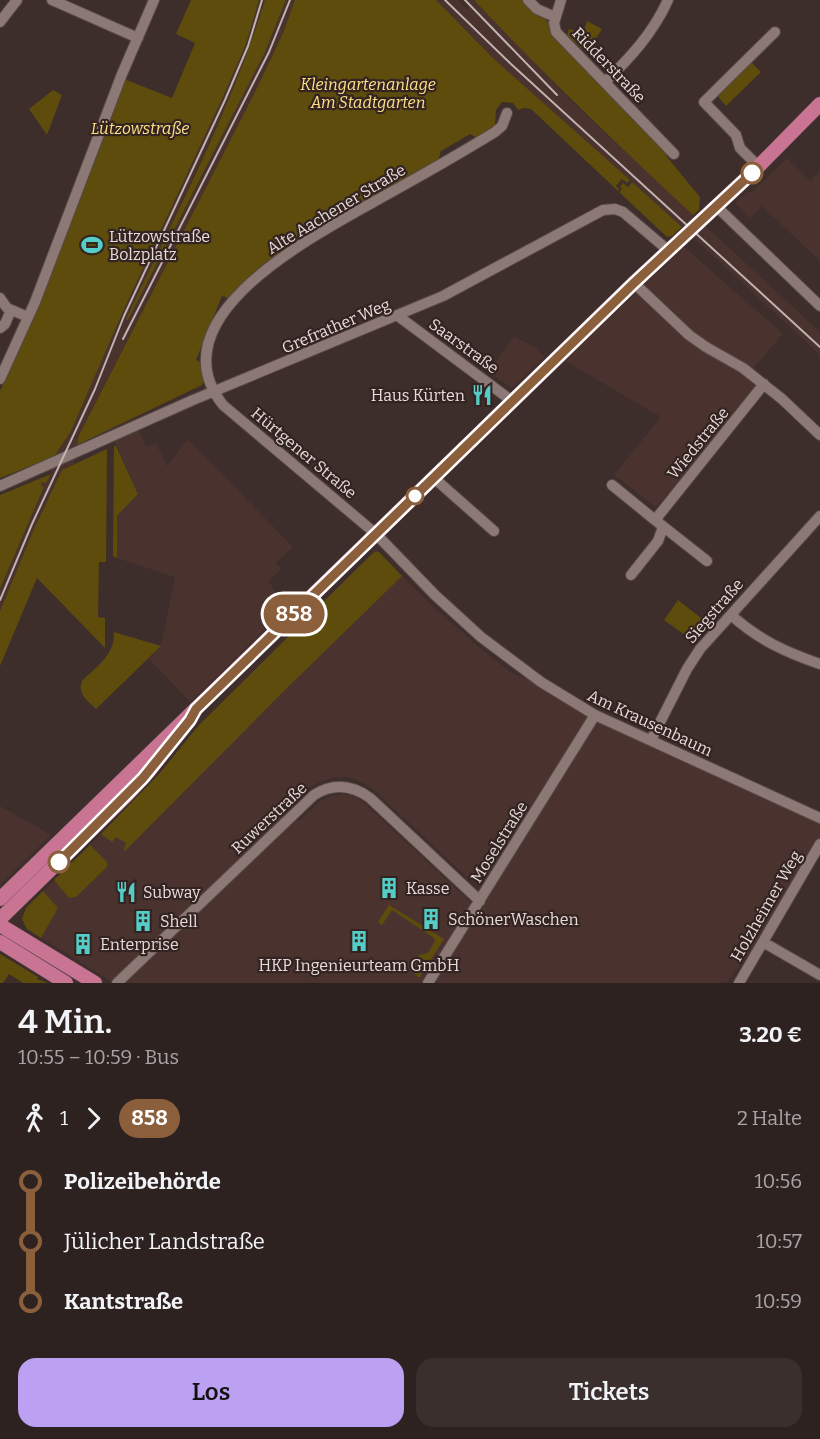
<!DOCTYPE html>
<html lang="de">
<head>
<meta charset="utf-8">
<style>
	:root { --surface:#2e2220; --page:#3a2f2d; --text:#f1f3f6; --muted:#a7a4a5; --accent:#bca0f2 }
	body { margin:0; font-family:Bitter,serif; background:var(--page); color:var(--text); height:100vh; display:flex; flex-direction:column; font-size:22px; white-space:nowrap }
	* { box-sizing:border-box; margin:0 }
	p { font-size:20px; color:var(--muted) }
	.icon { flex:none; width:33px; height:33px; fill:none; stroke:currentColor; stroke-width:2; stroke-linecap:round; stroke-linejoin:round }
	.map { position:relative; height:983px; overflow:hidden }
	.details { display:flex; flex-direction:column; background:var(--surface); flex:1 }
	.details>* { flex:none }
	.badge { padding:0 12px; border-radius:20px; font-size:21px; line-height:39px }
	.map>.badge { position:absolute; translate:-50% -50%; box-shadow:0 0 0 3px #fff }
	.legs { display:flex; align-items:center; gap:9px; height:66px; padding:0 18px; font-size:20px }
	.legs p { margin-inline-start:auto }
	.headline { display:flex; align-items:center; justify-content:space-between; height:102px; padding:0 18px }
	h1 { font-size:33px; font-weight:600; line-height:45px }
	.primary-button { display:flex; gap:12px; margin-top:auto; padding:12px 18px }
	.primary-button a { flex:1; height:69px; border-radius:18px; background:var(--accent); color:#111; font-size:24px; font-weight:600; line-height:69px; text-align:center }
	.primary-button a+a { background:var(--page); color:var(--text) }
	ul { padding:0 18px; list-style:none }
	li { display:flex; align-items:center; gap:21px; height:60px; font-size:22px }
	li i { display:grid; place-items:center; width:9px; height:100%; margin:0 8px; background:currentColor }
	li i::after { content:''; width:15px; height:15px; margin:-8px; border:4px solid; border-radius:50%; background:var(--surface) }
	li p { margin-inline-start:auto }
	li:first-child i { background:linear-gradient(#0000 50%,currentColor 0) }
	li:last-child i { background:linear-gradient(currentColor 50%,#0000 0) }
	.map>svg:first-child { display:block }
</style>
</head>
<body>
<div class="map">
<svg width="820" height="983" viewBox="0 0 820 983">
	<rect width="100%" height="100%" fill="#3d2d2b"/>
	<!-- built -->
	<path fill="#4a332f" fill-rule="evenodd" d="M259 0H265L251 46 228 102 127 319 210 161 275 29 286 0H295L283 33 255 92 79 434 74 464 62 470 34 529 0 611V589L44 488 41 486 43 481 46 482 51 474 54 457 71 431 125 307 222 99 246 44Z
		M436 0H458L467 9 468 7 462 0H474L574 104 820 332V355L682 227 494 59Z
		M787 158 810 181 820 171V261L762 206 750 218 735 203 747 192H752Z
		M684 247 783 334 749 373 763 384 656 507 614 475 661 417 565 361Z
		M514 336 535 347 545 357 512 388 488 372Z
		M138 429 146 447 156 443 167 466 188 439 293 547 276 563 281 569 269 581 274 590 289 606 190 702 149 659 161 646 175 577 117 558V516L138 493 114 440Z
		M376 549 429 603 481 649 512 673 540 684 820 820V839L760 941 726 983H114L27 929 22 919 26 908 129 806 159 774 199 725ZM336 777H349L362 782 373 789 467 877 473 880 482 878 495 886 480 911 362 801 352 795 342 794 331 796 320 801 299 821 287 809 309 788 322 781Z
		M0 806 51 835 0 885Z"/>
	<!-- green -->
	<path fill="#5d4c0c" d="M191 0H259L246 44 222 99 125 307 71 431 54 457 0 478V391L38 302 124 79 172 98 195 43 176 34Z
		M265 0H286L265 52 128 320 126 319C175 215 231 111 265 0Z
		M295 0H436L494 59 630 180 627 183 622 179 616 186 619 189 618 191 531 109 524 108 518 110 513 103 502 102 496 110 495 125 477 138 470 134 441 151 438 161 309 234 230 299 222 296 196 360 202 363 204 382 202 385 77 445 79 435 255 92 283 33Z
		M474 0H525L549 23 552 32 667 150V157L700 197 699 210 693 215C618 145 544 75 474 0Z
		M587 21 602 29 597 37 582 49 567 35 569 29 583 33Z
		M751 62 761 72 726 106 716 94Z
		M53 90 62 95 47 135 29 109Z
		M632 182 682 227 672 236 667 237 619 192 622 189 620 187 623 183 628 187Z
		M114 446H116L138 494 117 516V558L113 556Z
		M107 449 106 562H99L98 617 105 618V648L37 578 0 666V611L34 529 62 470Z
		M51 474 46 483 42 482 41 486 44 487 0 589V495Z
		M374 552H379L402 576 287 688 125 851 124 849 126 843 116 837 112 842 101 834 159 774 199 725Z
		M678 600 710 625 696 643 664 620Z
		M114 632 161 646 96 709C87 700 77 694 82 681 97 666 115 655 114 632Z
		M90 845 107 862V867L76 897 69 898 54 880Z
		M43 891 58 908 41 938 27 929 22 919 26 908Z
		M389 905 444 939 419 978 410 969 419 955 428 953 435 941 434 938 392 910 382 925 378 922Z
		M0 954 38 977 37 979 48 983H23L9 974 3 983H0Z"/>
	<g fill="none" stroke-linecap="round" stroke-linejoin="round">
		<defs>
			<path id="minor" d="M52 0 138 38
				M528 0 537 9 555 17
				M561 0 554 23 556 32 674 154
				M0 22 17 0
				M605 82C631 57 653 33 668 0
				M507 113 502 126 495 132C456 156 417 178 377 200 318 234 153 316 223 405L376 534 435 595 481 637 541 682 595 715 820 818
				M758 166 740 148 736 135 704 102 775 32
				M716 206 820 306
				M634 283 689 335 706 347 743 368 782 399 820 435
				M0 298 7 308 28 317
				M398 316 512 401
				M0 328 5 324 11 310
				M0 379 35 302 122 74 154 0
				M434 478 494 531
				M612 485 655 520 764 384
				M0 486 193 400 443 296 603 210 615 209 623 212 669 251
				M655 520 707 561
				M631 575 658 541 663 527
				M731 615C759 640 785 652 820 664
				M651 740 687 669 700 649 820 516
				M763 942 820 975
				M117 983 314 795C333 783 352 785 370 798L480 901
				M428 983 595 715
				M739 983 820 844"/>
			<path id="major" d="M0 899 634 283 752 173 820 104
				M0 919 127 795 149 771 177 735
				M0 925 95 983
				M0 942 66 983"/>
		</defs>
		<!-- minor casing -->
		<use href="#minor" stroke="#564947" stroke-width="12"/>
		<!-- major casing -->
		<use href="#major" stroke="#564947" stroke-width="15"/>
		<!-- minor -->
		<use href="#minor" stroke="#8c7976" stroke-width="10"/>
		<!-- major -->
		<use href="#major" stroke="#ca7494" stroke-width="14"/>
		<!-- rail -->
		<path stroke="#c0b3b1" stroke-width="2" d="M445 0 511 64 820 347
			M465 0 557 95
			M123 339 269 52 290 0
			M0 600 32 524 95 389 124 316 225 100 248 46 262 0"/>
	</g>
	<g fill="none" stroke-linecap="round" stroke-linejoin="round">
		<defs>
			<path id="line-1" d="M59 862 143 778 190 720 196 709 634 283 752 173"/>
		</defs>
		<!-- line-1 casing -->
		<use href="#line-1" stroke="#fff" stroke-width="14"/>
		<!-- line-1 -->
		<use href="#line-1" stroke="#8b5e3c" stroke-width="9"/>
	</g>
	<!-- icons -->
	<defs>
		<symbol id="stadium-bare" viewBox="-9 -9 18 18"><path d="M0-5a6.5 5 0 1 0 0 10a6.5 5 0 1 0 0-10ZM-3.5-1.8h7v3.6h-7Z" fill="#54cdc7" stroke="#332321" stroke-width="2.5" paint-order="stroke"/></symbol>
		<symbol id="restaurant-bare" viewBox="-9 -9 18 18"><path d="M-5-6h1v4h1v-4h1v4h1v-4h1v5L-1.5 .5V6h-2V.5L-5-1ZM5-6V6H3V1.5H1.5Q1.5-4 5-6Z" fill="#54cdc7" stroke="#332321" stroke-width="2.5" paint-order="stroke"/></symbol>
		<symbol id="building-bare" viewBox="-9 -9 18 18"><path d="M-4-6H4V6H1V3H-1V6H-4ZM-2.5-4.3h1.7v1.8h-1.7ZM.8-4.3h1.7v1.8H.8ZM-2.5-1h1.7V.8h-1.7ZM.8-1h1.7V.8H.8Z" fill="#54cdc7" stroke="#332321" stroke-width="2.5" paint-order="stroke"/></symbol>
	</defs>
	<g fill-rule="evenodd">
		<use href="#stadium-bare" x="77" y="230" width="30" height="30"/>
		<use href="#restaurant-bare" x="467" y="380" width="30" height="30"/>
		<use href="#building-bare" x="374" y="873" width="30" height="30"/>
		<use href="#restaurant-bare" x="111" y="877" width="30" height="30"/>
		<use href="#building-bare" x="416" y="904" width="30" height="30"/>
		<use href="#building-bare" x="128" y="906" width="30" height="30"/>
		<use href="#building-bare" x="344" y="926" width="30" height="30"/>
		<use href="#building-bare" x="68" y="929" width="30" height="30"/>
	</g>
	<!-- markers -->
	<g fill="#fff" stroke="#8b5e3c" stroke-width="3">
		<circle cx="752" cy="173" r="10"/>
		<circle cx="415" cy="496" r="8"/>
		<circle cx="59" cy="862" r="10"/>
	</g>
	<g text-anchor="middle" dominant-baseline="central" stroke-width="4.5" stroke-linejoin="round" paint-order="stroke">
		<!-- street labels -->
		<g font-size="16" fill="#e7dcda" stroke="#332321">
			<text transform="translate(609 65) rotate(46)">Ridderstraße</text>
			<text transform="translate(336 209) rotate(-31)">Alte Aachener Straße</text>
			<text transform="translate(336 326) rotate(-23)">Grefrather Weg</text>
			<text transform="translate(464 346) rotate(36)">Saarstraße</text>
			<text transform="translate(698 443) rotate(-51)">Wiedstraße</text>
			<text transform="translate(304 453) rotate(40)">Hürtgener Straße</text>
			<text transform="translate(714 611) rotate(-49)">Siegstraße</text>
			<text transform="translate(650 723) rotate(25)">Am Krausenbaum</text>
			<text transform="translate(269 818) rotate(-43)">Ruwerstraße</text>
			<text transform="translate(499 842) rotate(-58)">Moselstraße</text>
			<text transform="translate(766 906) rotate(-60)">Holzheimer Weg</text>
		</g>
		<!-- park labels -->
		<g font-size="16" font-style="italic" fill="#ffe285" stroke="#332321">
			<text x="368" y="84">Kleingartenanlage<tspan x="368" dy="18">Am Stadtgarten</tspan></text>
			<text x="140" y="128">Lützowstraße</text>
		</g>
		<!-- poi labels -->
		<g font-size="16" fill="#e7dcda" stroke="#332321" text-anchor="start">
			<text x="109" y="236">Lützowstraße<tspan x="109" dy="18">Bolzplatz</tspan></text>
			<text x="465" y="395" text-anchor="end">Haus Kürten</text>
			<text x="406" y="888">Kasse</text>
			<text x="143" y="892">Subway</text>
			<text x="448" y="919">SchönerWaschen</text>
			<text x="160" y="921">Shell</text>
			<text x="100" y="944">Enterprise</text>
			<text x="359" y="965" text-anchor="middle">HKP Ingenieurteam GmbH</text>
		</g>
	</g>
</svg>
<b class="badge" style="left:294px;top:614px;background:#8b5e3c;color:#fff">858</b>
</div>
<section class="details">
<div class="headline"><div><h1>4 Min.</h1><p>10:55 – 10:59 · Bus</p></div><b>3.20 €</b></div>
<div class="legs"><svg class="icon" aria-label="walk" viewBox="0 0 24 24"><circle cx="13" cy="4" r="2"/><path d="M13 8l-2 6 4 7M11 14l-3 7M7 12l3-4h3l4 4"/></svg>1<svg class="icon" aria-label="forward" viewBox="0 0 24 24"><path d="M9 5l7 7-7 7"/></svg><b class="badge" style="background:#8b5e3c;color:#fff">858</b><p>2 Halte</p></div>
<ul>
<li><i style="color:#8b5e3c"></i><b>Polizeibehörde</b><p>10:56</p></li>
<li><i style="color:#8b5e3c"></i><span>Jülicher Landstraße</span><p>10:57</p></li>
<li><i style="color:#8b5e3c"></i><b>Kantstraße</b><p>10:59</p></li>
</ul>
<div class="primary-button"><a>Los</a><a>Tickets</a></div>
</section>
</body>
</html>
